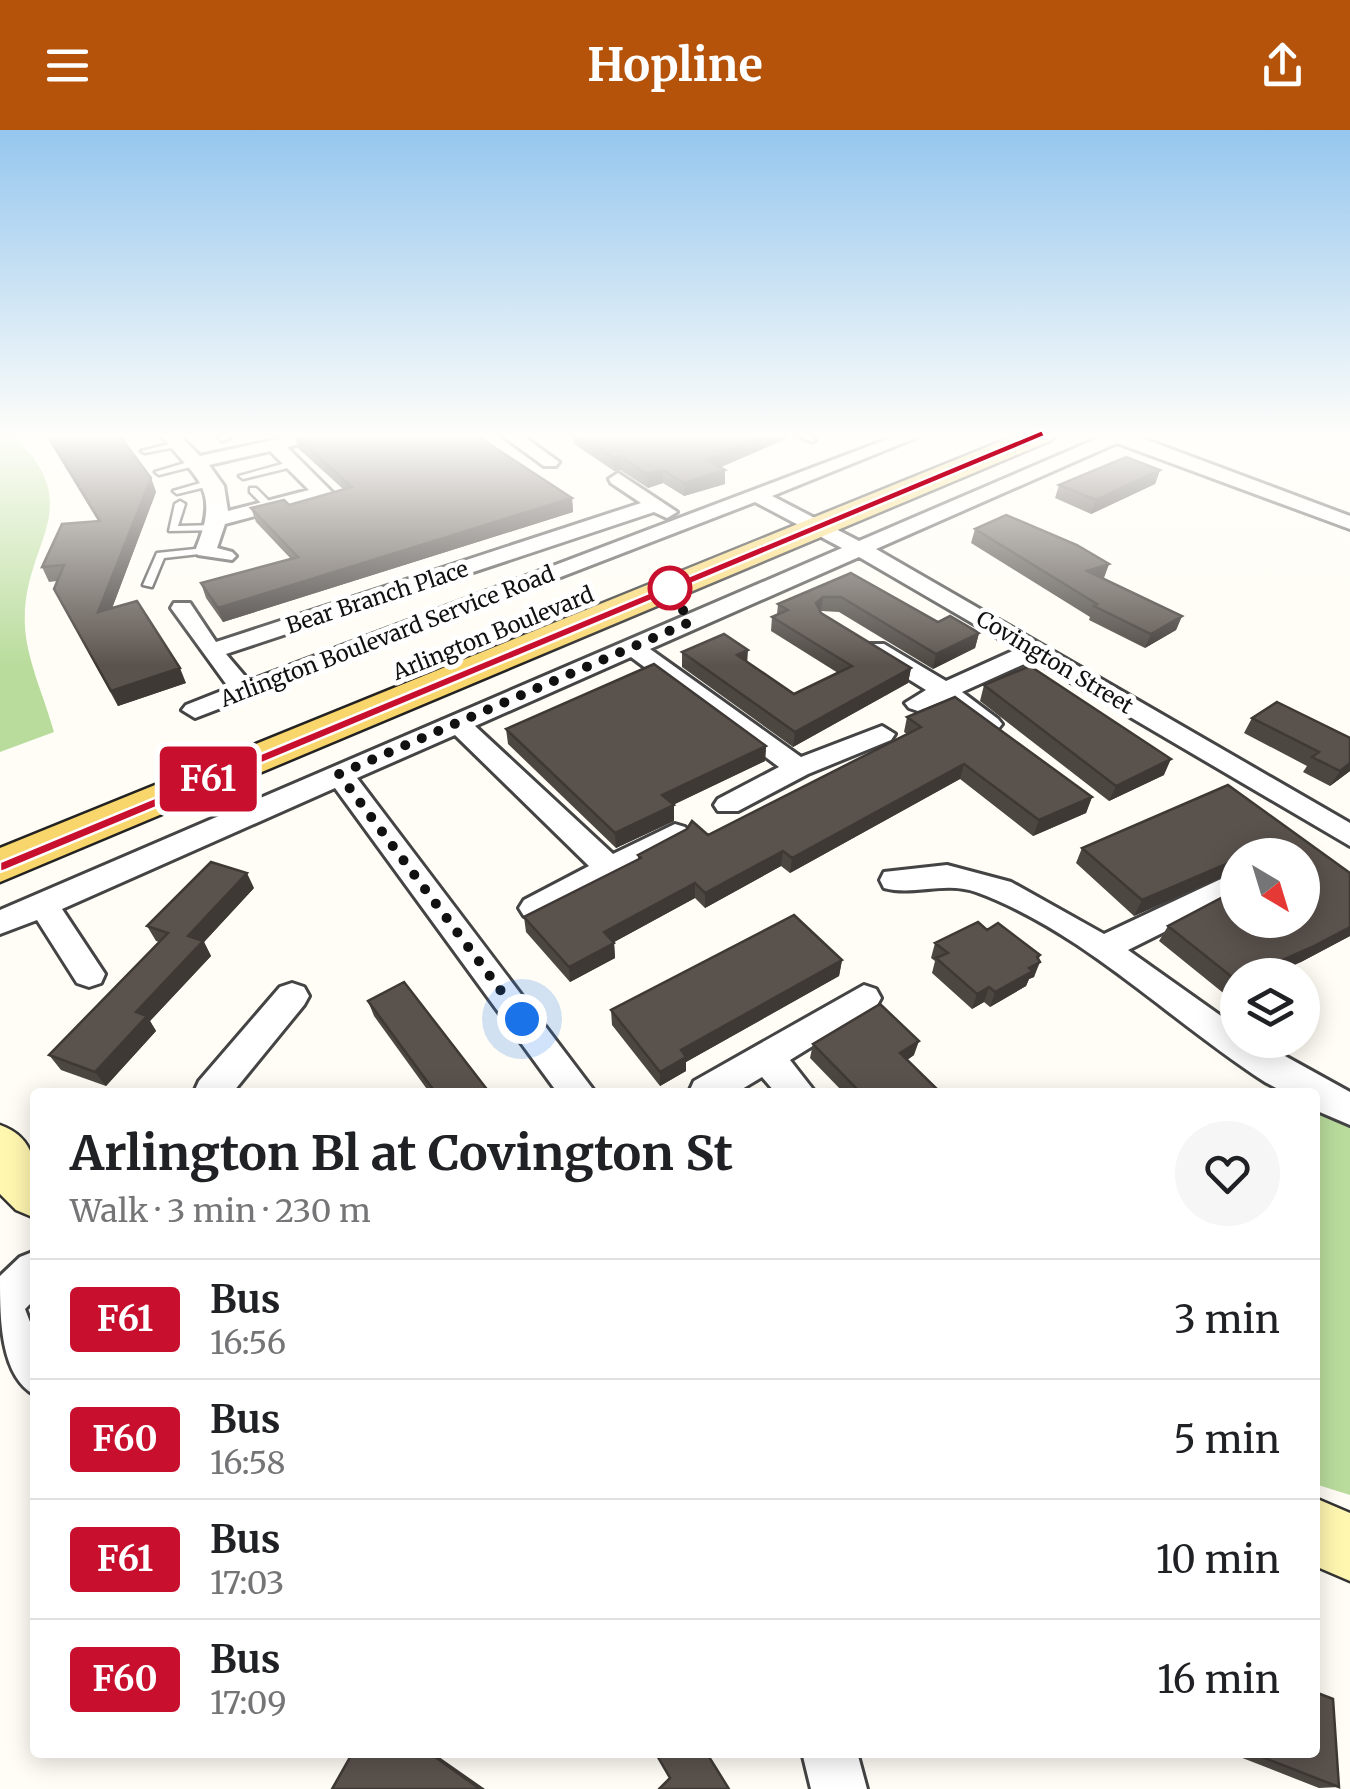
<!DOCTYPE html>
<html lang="en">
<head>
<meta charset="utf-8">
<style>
	:root { --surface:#fff; --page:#f6f6f6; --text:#202124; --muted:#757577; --line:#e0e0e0; --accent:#b45309 }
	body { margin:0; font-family:Merriweather,serif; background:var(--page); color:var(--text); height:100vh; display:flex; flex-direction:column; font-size:38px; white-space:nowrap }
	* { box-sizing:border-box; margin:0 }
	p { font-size:32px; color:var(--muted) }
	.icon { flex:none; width:55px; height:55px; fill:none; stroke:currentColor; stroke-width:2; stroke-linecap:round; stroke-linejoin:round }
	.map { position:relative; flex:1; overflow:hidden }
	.panel { position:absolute; left:30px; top:958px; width:1290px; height:670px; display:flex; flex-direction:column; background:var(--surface); border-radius:10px; box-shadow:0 5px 25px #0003 }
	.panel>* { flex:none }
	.badge { padding:0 20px; border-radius:8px; font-size:35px; line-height:65px }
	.needle { width:65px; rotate:142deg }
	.tools { position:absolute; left:1220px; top:708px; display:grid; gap:20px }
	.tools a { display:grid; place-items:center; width:100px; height:100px; border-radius:50%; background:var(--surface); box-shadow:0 5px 25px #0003; font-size:50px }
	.you { position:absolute; width:50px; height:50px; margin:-25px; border:8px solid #fff; border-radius:50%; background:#1a73e8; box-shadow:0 0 0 15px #1a73e833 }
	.map>.badge { position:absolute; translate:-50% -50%; box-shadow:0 0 0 5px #fff }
	.round { display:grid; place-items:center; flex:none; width:105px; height:105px; border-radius:52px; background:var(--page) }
	.head { display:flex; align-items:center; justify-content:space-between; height:170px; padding:0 40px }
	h1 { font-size:48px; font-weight:700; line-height:75px }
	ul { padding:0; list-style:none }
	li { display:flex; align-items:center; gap:30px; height:120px; padding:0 40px; border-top:2px solid var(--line) }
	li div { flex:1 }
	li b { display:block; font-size:38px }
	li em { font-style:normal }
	li .badge { min-width:110px; font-weight:700; text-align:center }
	header { display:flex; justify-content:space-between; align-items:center; height:130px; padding:0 40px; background:var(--accent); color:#fff; font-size:45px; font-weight:700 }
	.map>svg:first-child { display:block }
</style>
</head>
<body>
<header><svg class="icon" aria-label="menu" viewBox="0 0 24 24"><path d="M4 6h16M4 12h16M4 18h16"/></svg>Hopline<svg class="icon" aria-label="share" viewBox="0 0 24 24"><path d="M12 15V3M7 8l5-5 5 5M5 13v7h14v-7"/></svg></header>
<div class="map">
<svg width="1350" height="1659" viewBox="0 0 1350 1659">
	<rect width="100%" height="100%" fill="#fffdf5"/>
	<!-- forest -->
	<path fill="#b9dc9c" d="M0 304H12C92 380 20 412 25 497 27 531 45 569 54 602L0 622Z
		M1315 976 1350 992V1365L1315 1354Z"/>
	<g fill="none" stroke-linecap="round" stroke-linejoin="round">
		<defs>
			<path id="lane" d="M216 304H224L229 309 222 311Z
				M792 304H802L816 310 812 312Z
				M178 312H181V316L145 323 141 321Z
				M195 330 198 331V335L159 345 155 342Z
				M293 331 296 332V336L243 349 239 346Z
				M211 350 214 351V355L177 364 173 361Z
				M250 358H256L272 374V378H266L250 362Z
				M180 371 185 374 178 396 216 395 221 398 219 400 169 401 175 374Z
				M205 418 208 419V423L164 428 152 457 143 455 157 423Z"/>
			<path id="street" d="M160 304H178L200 326 301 304H331L328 308 287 317 332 362 329 366 225 394 217 418 232 422 236 426 232 430 198 425 195 421C222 357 197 351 160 304ZM270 321 309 360 228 381 224 356 209 335Z
				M500 304H520L559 332 556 336H544Z
				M901 304H925L772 366 859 411 1108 304H1131L1350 386V399L1117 313 876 419 1350 693V716L1033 530 962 562 998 589 1002 594 998 599H980L943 571 918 581 909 578 905 573 926 560 868 524 864 519 868 514H884L946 551 1017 519 859 427 650 519 801 627 882 596 895 604 891 610 808 644 738 681H718L714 675 718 669 779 637 631 527 475 596 613 724 675 694 685 697 689 704 685 711 546 786 535 789 524 786 519 778 524 770 589 736 455 605 357 648 595 962H557L335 658 62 779 105 844 101 853 89 857 77 853 37 790 0 804V780L842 418 755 372 195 588 182 580 186 575 229 558 171 478 174 473H190L216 512 641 373 611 353 609 349 618 343 677 382 667 388 654 382 226 524 249 551Z
				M947 735 1011 752 1104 804 1238 741V765L1128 820 1238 898V910H1256L1350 962V995L1315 980V962H1284L1265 952C1170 891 1083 801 976 762 945 751 914 766 884 758L880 750 884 742Z
				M292 853 304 857 309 866 304 875 233 962H194L199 951 280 857Z
				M864 855 876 859 881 868 876 877 790 930 815 962H775L762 947 737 962H689L694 951Z
				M35 1121V1169L25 1179 35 1205V1265C0 1246 0 1188 0 1146L20 1127Z
				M802 1622H857L867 1659H811Z"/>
			<path id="secondary" d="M0 995C43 1010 35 1049 35 1088L16 1080 0 1064Z
				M1315 1368 1350 1383V1451L1315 1436Z"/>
			<path id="primary" d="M1019 304H1056L1052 310 0 752V718Z"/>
		</defs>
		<!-- lane casing -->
		<use href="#lane" stroke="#444" stroke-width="5"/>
		<!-- street casing -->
		<use href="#street" stroke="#444" stroke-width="6"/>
		<!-- secondary casing -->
		<use href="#secondary" stroke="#333" stroke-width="5"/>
		<!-- primary casing -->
		<use href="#primary" stroke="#222" stroke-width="5"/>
		<!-- lane -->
		<use href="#lane" fill="#fff" fill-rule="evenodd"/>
		<!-- street -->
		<use href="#street" fill="#fff" fill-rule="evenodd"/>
		<!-- secondary -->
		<use href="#secondary" fill="#fff6b0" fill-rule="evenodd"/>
		<!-- primary -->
		<use href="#primary" fill="#f9d66b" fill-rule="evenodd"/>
	</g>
	<!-- wall -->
	<path fill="#4d4742" d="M45 304H118L151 348 156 362 112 478 186 553 118 576 61 473 57 451 49 452 42 437 98 391Z
		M571 304H786V309L721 337 725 340V354L684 366 663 353 648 358 620 340 614 341 574 314 573 305Z
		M294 305 572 368 573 382 223 492 206 468 201 453 291 429 256 392 251 378 289 375 343 359 298 318Z
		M1160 340 1155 354 1091 384 1055 368 1059 355Z
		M975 399 1109 434 1103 449 1182 486 1176 500 1145 518 1089 490 1090 487 971 413Z
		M851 443 938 492 979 503 975 518 933 539 839 482 821 481V483L911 538 908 553 793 617 682 537V522L747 532 794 564 838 543 771 501 772 487 777 484 778 474Z
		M984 555 1164 645 1109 671 980 571Z
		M1277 572 1350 641 1330 656 1303 642 1307 636 1244 603 1252 588Z
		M907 587 1092 667 1086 683 1033 706 960 649 790 743 781 736 705 778 695 768 614 812 615 828 570 852 526 802 524 787 638 729V725L708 705 907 604 904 602Z
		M506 599 766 616 765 631 673 675 674 691 616 718 508 614Z
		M1228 655 1350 743V806L1301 832 1238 845V861L1227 866 1159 811 1168 796 1302 725H1238V740L1134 786 1076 733 1082 718Z
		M254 758 204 812 211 826 150 891 156 901 106 956 61 940 49 925 159 812 156 811 147 796Z
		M987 800 1040 825 1034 847 1029 849 1026 856 990 877 984 872 972 879 932 843 935 831 931 828 935 813Z
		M842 830 839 846 686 932V941L660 956 612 895 611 880Z
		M368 871 489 962H429L374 886Z
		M813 914 914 925 907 930 940 962H843L810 928Z
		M1227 1622H1315L1339 1657 1319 1658Z"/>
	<!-- shaded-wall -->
	<path fill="#3f3936" d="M769 304H786V309L707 343V330Z
		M620 326V340L614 341V328Z
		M663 340V353L648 358 647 344Z
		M725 340V354L684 366V353Z
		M1160 340 1155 354 1091 384 1096 370Z
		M151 348 156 362 105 497 98 482Z
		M572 368 573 382 223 492 218 478Z
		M1109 434 1104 448 1082 456 1087 441Z
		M823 467 821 481 815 488 816 473Z
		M1182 486 1176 500 1145 518 1151 504Z
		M979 503 975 518 933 539 936 524Z
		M748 520 747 535 737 525Z
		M180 538 186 553 118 576 111 561Z
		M911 538 908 553 793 617 795 602Z
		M766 616 765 631 662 680V665Z
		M1171 629 1164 645 1109 671 1116 656Z
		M1350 633V641L1330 656 1340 641Z
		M964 634 960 649 790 743 792 728Z
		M1092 667 1086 683 1033 706 1039 690Z
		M674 675V691L616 718 615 703Z
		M783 721 781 736 705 778V763Z
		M1238 729V740L1134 786 1142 770Z
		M247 743 254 758 204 812 211 826 150 891 156 901 106 956 95 942 188 806Z
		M695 753V768L605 817 604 802Z
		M1350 797V806L1301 832 1273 845H1249Z
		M614 813 615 828 570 852 569 837Z
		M1040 825 1036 834 1040 832 1034 847 1029 849 1026 856 990 877 995 862Z
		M842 830 839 846 686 932V941L660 956V942L681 920Z
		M1238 850V861L1227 866Z
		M989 857 984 872 972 879 977 864Z
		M919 911 914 925 896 938 900 923Z
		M428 1622H432L485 1659H480Z"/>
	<!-- building -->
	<path fill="#5a524d" stroke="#3f3936" stroke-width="2.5" d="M47 304H118L151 348 98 482 137 471 180 538 111 561 54 459 64 435 42 437 62 394 100 391Z
		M302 304H474L572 368 218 478 201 453 298 427 251 378 284 370 289 375 352 357 294 305Z
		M577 304H769L707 330 725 340 684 353 663 340 647 344 620 326 614 328Z
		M1126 327 1160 340 1096 370 1059 355Z
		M1006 385 1077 415 1109 434 1087 441 1182 486 1151 504 1094 476 1097 474 975 399Z
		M851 443 938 492 950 486 979 503 936 524 841 467H823L816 473 821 483 911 538 795 602 682 522 724 504 748 520 737 525 794 564 852 536 772 487 788 480 778 474Z
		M654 534 766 616 662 665 674 675 615 703 506 599Z
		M1030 536 1171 629 1116 656 984 555Z
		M955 567 1092 667 1039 690 964 634 792 728 783 721 705 763 695 753 604 802 614 813 569 837 524 787 641 728 638 725 687 699 692 691 708 705 921 597 907 587Z
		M1277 572 1350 608V633L1340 641 1312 627 1319 622 1252 588Z
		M1228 655 1350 743V797L1312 817 1249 845H1238L1237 851 1168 796 1238 759V790H1302V725H1250V723L1238 725V729L1142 770 1082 718Z
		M211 732 247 743 188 806 203 811 136 882 147 886 95 942 49 925 168 803 147 796Z
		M794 785 842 830 681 920 686 927 660 942 611 880Z
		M978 792 987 800 998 793 1040 825 1037 827 1040 832 1029 838 1033 841 995 862 989 857 977 864 936 828 948 823 935 813Z
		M404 852 489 962H435L368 871Z
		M880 874 919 911 900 923 940 962H860L813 914Z
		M1315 1562 1333 1569 1339 1657 1249 1622H1315Z
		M353 1622H428L480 1659H332Z
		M655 1622H706L729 1659H659L670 1648Z"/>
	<!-- sky -->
	<linearGradient id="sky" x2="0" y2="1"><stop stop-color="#95c6ee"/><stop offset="0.57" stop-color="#fffefa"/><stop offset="1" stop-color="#fffefa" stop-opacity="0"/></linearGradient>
	<rect width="1350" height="536" fill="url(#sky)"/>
	<!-- line -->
	<path fill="#c8102e" stroke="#fff" stroke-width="2.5" d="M1042 300 1045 306 6 740 0 742V732Z"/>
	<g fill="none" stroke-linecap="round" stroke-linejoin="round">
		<!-- walk -->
		<path stroke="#111" stroke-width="10" stroke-dasharray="0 18" d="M522 889 339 644 690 492 670 458"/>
	</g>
	<!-- markers -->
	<circle fill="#fff" stroke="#c8102e" stroke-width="5" cx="670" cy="458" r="20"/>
	<g text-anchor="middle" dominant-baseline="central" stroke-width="10" stroke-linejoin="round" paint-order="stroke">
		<!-- far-street labels -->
		<g font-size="22" fill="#111" stroke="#fff">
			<text transform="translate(377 467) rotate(-18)">Bear Branch Place</text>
			<text transform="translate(493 503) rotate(-22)">Arlington Boulevard</text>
			<text transform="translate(387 506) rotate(-21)">Arlington Boulevard Service Road</text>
			<text transform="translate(1055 532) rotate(31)">Covington Street</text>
		</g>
	</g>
</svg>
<div class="tools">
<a><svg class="needle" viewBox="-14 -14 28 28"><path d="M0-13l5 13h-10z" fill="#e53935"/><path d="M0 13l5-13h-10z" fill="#757577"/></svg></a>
<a><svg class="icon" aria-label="layers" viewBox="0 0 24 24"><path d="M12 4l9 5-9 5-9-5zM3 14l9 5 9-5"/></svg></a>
</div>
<div class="you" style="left:522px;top:889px"></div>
<b class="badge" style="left:208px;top:649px;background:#c8102e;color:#fff">F61</b>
<section class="panel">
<div class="head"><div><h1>Arlington Bl at Covington St</h1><p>Walk · 3 min · 230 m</p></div><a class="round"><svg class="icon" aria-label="heart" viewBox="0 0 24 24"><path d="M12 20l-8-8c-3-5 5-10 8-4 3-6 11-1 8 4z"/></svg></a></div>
<ul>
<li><span class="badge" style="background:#c8102e;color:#fff">F61</span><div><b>Bus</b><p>16:56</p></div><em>3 min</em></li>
<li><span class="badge" style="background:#c8102e;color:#fff">F60</span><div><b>Bus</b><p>16:58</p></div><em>5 min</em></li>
<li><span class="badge" style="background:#c8102e;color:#fff">F61</span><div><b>Bus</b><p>17:03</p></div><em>10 min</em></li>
<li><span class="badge" style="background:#c8102e;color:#fff">F60</span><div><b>Bus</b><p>17:09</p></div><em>16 min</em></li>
</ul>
</section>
</div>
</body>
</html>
